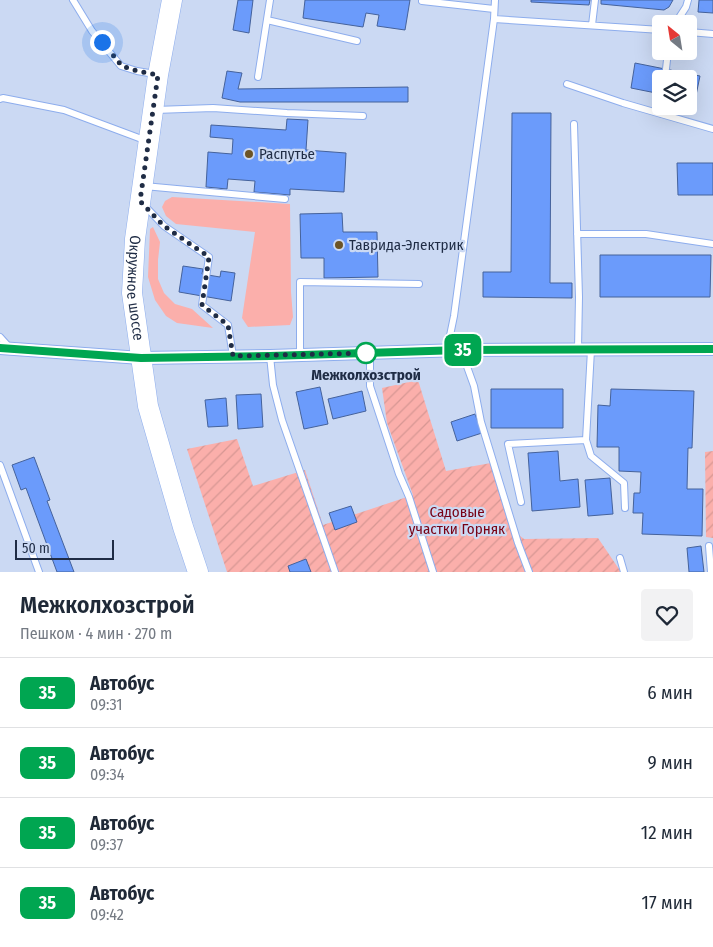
<!DOCTYPE html>
<html lang="ru">
<head>
<meta charset="utf-8">
<style>
	:root { --surface:#fff; --page:#f2f2f3; --text:#1f2937; --muted:#747a83; --line:#e0e1e3 }
	body { margin:0; font-family:"Fira Sans Condensed",sans-serif; background:var(--page); color:var(--text); height:100vh; display:flex; flex-direction:column; font-size:19px; white-space:nowrap }
	* { box-sizing:border-box; margin:0 }
	p { font-size:16px; color:var(--muted) }
	.icon { flex:none; width:28px; height:28px; fill:none; stroke:currentColor; stroke-width:2; stroke-linecap:round; stroke-linejoin:round }
	.map { position:relative; height:572px; overflow:hidden }
	.drawer { display:flex; flex-direction:column; background:var(--surface); flex:1 }
	.drawer>* { flex:none }
	.badge { padding:0 10px; border-radius:8px; font-size:18px; line-height:32px }
	.needle { width:32px; rotate:330deg }
	.controls { position:absolute; left:652px; top:15px; display:grid; gap:10px }
	.controls a { display:grid; place-items:center; width:45px; height:45px; border-radius:5px; background:var(--surface); box-shadow:0 5px 20px #0002; font-size:25px }
	.scale { position:absolute; left:15px; bottom:12px; width:99px; box-sizing:border-box; padding-left:5px; border:2px solid #1f2c45; border-top:0; font-size:14px; line-height:18px; white-space:nowrap; color:#1f2c45; -webkit-text-stroke:4px #cbd9f3; paint-order:stroke }
	.you { position:absolute; width:25px; height:25px; margin:-12px; border:4px solid #fff; border-radius:50%; background:#1a73e8; box-shadow:0 0 0 8px #1a73e833 }
	.map>.badge { position:absolute; translate:-50% -50%; box-shadow:0 0 0 2px #fff }
	.round { display:grid; place-items:center; flex:none; width:52px; height:52px; border-radius:5px; background:var(--page) }
	.head { display:flex; align-items:center; justify-content:space-between; height:85px; padding:0 20px }
	h1 { font-size:24px; font-weight:600; line-height:38px }
	ul { padding:0; list-style:none }
	li { display:flex; align-items:center; gap:15px; height:70px; padding:0 20px; border-top:1px solid var(--line) }
	li div { flex:1 }
	li b { display:block; font-size:19px }
	li em { font-style:normal }
	li .badge { min-width:55px; font-weight:700; text-align:center }
	.map>svg:first-child { display:block }
</style>
</head>
<body>
<div class="map">
<svg width="713" height="572" viewBox="0 0 713 572">
	<defs>
		<pattern id="garden-furrows" width="10" height="10" patternUnits="userSpaceOnUse" patternTransform="scale(1.25)"><rect width="10" height="10" fill="#fbafab"/><path d="M-1 1l2-2M0 10L10 0M9 11l2-2" fill="none" stroke="#d79794"/></pattern>
	</defs>
	<rect width="100%" height="100%" fill="#cbd9f3"/>
	<!-- grass -->
	<path fill="#fbafab" d="M172 197 290 204 291 292 293 317 290 325 248 327 242 318 255 232 176 224 166 216 162 207 165 201Z
		M153 227 160 242 158 260V279L164 293 175 304 192 309 213 328 177 323 166 316 155 300 148 277 150 229Z"/>
	<!-- garden -->
	<path fill="url(#garden-furrows)" d="M418 380 446 471 491 463 519 535 524 539 598 538 621 572H227L187 449 237 439 253 486 305 470 323 525 413 495 387 423 382 388Z
		M713 451V538L706 537 705 452Z"/>
	<!-- building -->
	<path fill="#6b9bfb" stroke="#45629b" d="M238 0H253L249 33 233 30Z
		M305 0H410L405 30 377 26 379 15 366 13 363 27 303 18Z
		M531 0H590L589 5 531 2Z
		M601 0H673L669 7 664 10 601 4Z
		M699 0H713V13L698 12Z
		M635 63 700 76 695 100 689 99V79H661V94L631 88Z
		M227 71 242 73 238 89 408 87V102H240L222 98Z
		M512 113H551L550 283H572V298L483 297V272H511Z
		M287 119 308 120 306 150 346 153 344 192 290 189V195L254 192 255 181 228 179 227 189 206 187 208 152 232 154 233 139 210 137 211 125 286 130Z
		M677 163H713V195H678Z
		M342 213 343 232H377L378 277 324 278V258H301L300 214Z
		M600 255H711L710 297H600Z
		M183 266 203 269 202 274 220 277 221 271 235 273 231 301 179 292Z
		M320 387 328 424 304 429 296 392Z
		M491 389H563V428H491Z
		M611 389 694 391 692 448H688L687 489H703L702 536 642 534 643 513H633L634 493H640L641 472 619 471V447H597L598 405 610 406Z
		M362 391 366 411 333 419 328 399Z
		M261 394 263 427 238 429 236 395Z
		M226 398 228 426 208 427 205 400Z
		M475 414 482 433 457 441 451 422Z
		M558 451 560 481 578 479 580 507 532 511 528 453Z
		M34 457 50 500 47 501 74 572H57L26 488 21 490 12 465Z
		M610 478 613 514 588 516 585 480Z
		M351 506 357 522 335 530 329 513Z
		M701 546 704 572H689L687 548Z
		M306 559 311 572H290L288 566Z"/>
	<g fill="none" stroke-linecap="round" stroke-linejoin="round">
		<defs>
			<path id="lane" d="M73 0 92 31 121 66 137 71 155 74
				M422 1 494 9
				M494 19 495 0
				M267 20 357 41
				M675 24 686 7 688 0
				M592 25 595 0
				M689 32 713 34
				M666 69 668 51
				M258 77 270 0
				M567 84 623 103 713 129
				M0 99 3 98 64 110 147 141
				M155 110 213 108 287 113 363 116
				M661 114 662 106
				M574 124 579 297 578 349
				M144 186 285 199
				M144 205 164 226 209 257 202 305 228 325 233 356
				M577 234H646L713 244
				M0 337 9 347
				M447 350 454 316 494 19 661 30
				M461 350 474 386 481 422 518 543 529 572
				M370 353V386L399 474 409 497 433 572
				M300 355V282L419 284
				M270 356 273 385 282 420 335 572
				M586 440 591 456 624 483 625 508
				M0 465 39 572
				M521 502 508 444 586 440 591 350
				M709 546 711 572
				M620 558 624 572"/>
			<path id="street" d="M0 348 141 358 270 356 461 350 713 349"/>
			<g id="primary">
				<path id="s1" d="M172 0 158 75 135 239 132 293 148 406 183 527 198 572"/>
			</g>
		</defs>
		<!-- lane casing -->
		<use href="#lane" stroke="#8daded" stroke-width="8"/>
		<!-- street casing -->
		<use href="#street" stroke="#8daded" stroke-width="14"/>
		<!-- primary casing -->
		<use href="#primary" stroke="#8daded" stroke-width="21"/>
		<!-- lane -->
		<use href="#lane" stroke="#fff" stroke-width="6"/>
		<!-- street -->
		<use href="#street" stroke="#fff" stroke-width="12"/>
		<!-- primary -->
		<use href="#primary" stroke="#fff" stroke-width="20"/>
	</g>
	<g fill="none" stroke-linecap="round" stroke-linejoin="round">
		<defs>
			<path id="line" d="M0 348 141 358 270 356 461 350 713 349"/>
		</defs>
		<!-- line casing -->
		<use href="#line" stroke="#fff" stroke-width="11"/>
		<!-- line -->
		<use href="#line" stroke="#00a651" stroke-width="8"/>
		<!-- walk -->
		<path stroke="#1f2c45" stroke-width="5" stroke-dasharray="0 9" d="M102 42 122 66 137 71 158 75 140 201 164 226 209 257 202 305 228 325 233 356 370 353H366"/>
	</g>
	<!-- markers -->
	<g fill="#6c5425" stroke="#cbd9f3" stroke-width="2">
		<circle cx="249" cy="154" r="5"/>
		<circle cx="339" cy="245" r="5"/>
	</g>
	<circle fill="#fff" stroke="#00a651" stroke-width="2.5" cx="366" cy="353" r="10"/>
	<g text-anchor="middle" dominant-baseline="central" stroke-width="4.5" stroke-linejoin="round" paint-order="stroke">
		<!-- poi labels -->
		<g font-size="15" fill="#1f2c45" stroke="#cbd9f3" text-anchor="start">
			<text x="259" y="154">Распутье</text>
			<text x="349" y="245">Таврида-Электрик</text>
		</g>
		<!-- street labels -->
		<g font-size="15" fill="#1f2c45" stroke="#cbd9f3">
			<text stroke="none"><textPath href="#s1" startOffset="291">Окружное шоссе</textPath></text>
		</g>
		<!-- stop labels -->
		<g font-size="15" font-weight="bold" fill="#1f2c45" stroke="#cbd9f3">
			<text x="366" y="375">Межколхозстрой</text>
		</g>
		<!-- park labels -->
		<g font-size="15" fill="#780215" stroke="#cbd9f3">
			<text x="457" y="512">Садовые<tspan x="457" dy="17">участки Горняк</tspan></text>
		</g>
	</g>
</svg>
<div class="controls">
<a><svg class="needle" viewBox="-14 -14 28 28"><path d="M0-13l5 13h-10z" fill="#e53935"/><path d="M0 13l5-13h-10z" fill="#747a83"/></svg></a>
<a><svg class="icon" aria-label="layers" viewBox="0 0 24 24"><path d="M12 4l9 5-9 5-9-5zM3 14l9 5 9-5"/></svg></a>
</div>
<div class="scale">50 m</div>
<div class="you" style="left:102px;top:42px"></div>
<b class="badge" style="left:463px;top:350px;background:#00a651;color:#fff">35</b>
</div>
<section class="drawer">
<div class="head"><div><h1>Межколхозстрой</h1><p>Пешком · 4 мин · 270 m</p></div><a class="round"><svg class="icon" aria-label="heart" viewBox="0 0 24 24"><path d="M12 20l-8-8c-3-5 5-10 8-4 3-6 11-1 8 4z"/></svg></a></div>
<ul>
<li><span class="badge" style="background:#00a651;color:#fff">35</span><div><b>Автобус</b><p>09:31</p></div><em>6 мин</em></li>
<li><span class="badge" style="background:#00a651;color:#fff">35</span><div><b>Автобус</b><p>09:34</p></div><em>9 мин</em></li>
<li><span class="badge" style="background:#00a651;color:#fff">35</span><div><b>Автобус</b><p>09:37</p></div><em>12 мин</em></li>
<li><span class="badge" style="background:#00a651;color:#fff">35</span><div><b>Автобус</b><p>09:42</p></div><em>17 мин</em></li>
</ul>
</section>
</body>
</html>
